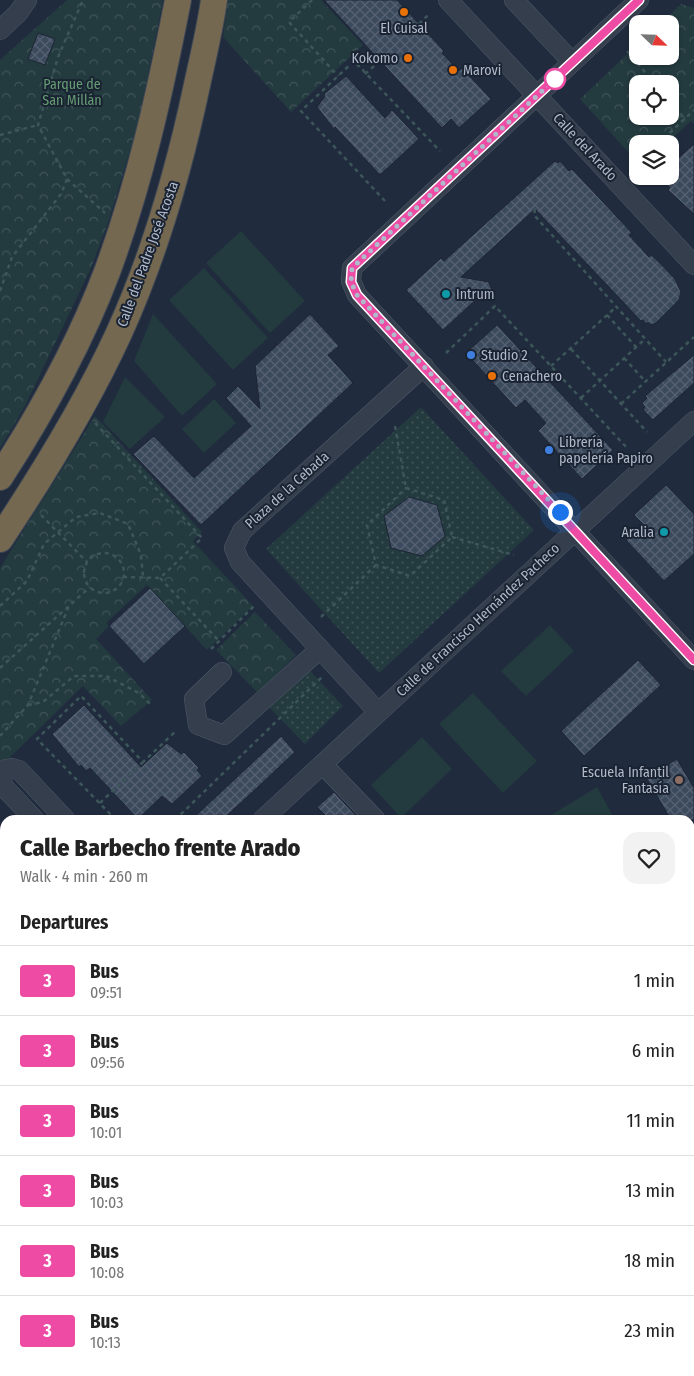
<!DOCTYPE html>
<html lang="en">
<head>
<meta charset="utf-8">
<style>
	:root { --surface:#fff; --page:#f2f2f2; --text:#222; --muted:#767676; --line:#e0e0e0 }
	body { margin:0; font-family:"Fira Sans Condensed",sans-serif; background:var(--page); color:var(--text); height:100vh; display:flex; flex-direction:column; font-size:19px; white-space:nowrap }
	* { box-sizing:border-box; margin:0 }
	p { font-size:16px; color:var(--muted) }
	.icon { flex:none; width:28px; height:28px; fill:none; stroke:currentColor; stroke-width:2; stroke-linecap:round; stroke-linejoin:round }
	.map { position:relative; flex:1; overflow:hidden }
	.panel { position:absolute; left:0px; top:815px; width:695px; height:561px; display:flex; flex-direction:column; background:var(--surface); border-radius:15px 15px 0 0; box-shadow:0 1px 4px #0004 }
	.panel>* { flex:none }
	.badge { padding:0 10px; border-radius:4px; font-size:18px; line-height:32px }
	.needle { width:32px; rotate:113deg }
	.tools { position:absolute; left:629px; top:15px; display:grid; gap:10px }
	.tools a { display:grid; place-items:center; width:50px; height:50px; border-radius:10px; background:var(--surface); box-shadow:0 1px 4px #0004; font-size:25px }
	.you { position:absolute; width:25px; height:25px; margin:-12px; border:4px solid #fff; border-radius:50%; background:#1a73e8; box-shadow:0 0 0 8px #1a73e833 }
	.map>.badge { position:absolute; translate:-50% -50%; box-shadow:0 0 0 2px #fff }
	h2 { padding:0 20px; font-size:19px; line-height:45px }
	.round { display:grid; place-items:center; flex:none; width:52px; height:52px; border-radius:15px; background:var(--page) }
	.overview { display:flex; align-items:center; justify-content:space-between; height:85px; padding:0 20px }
	h1 { font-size:24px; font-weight:800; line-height:38px }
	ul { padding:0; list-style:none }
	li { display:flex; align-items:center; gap:15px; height:70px; padding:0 20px; border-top:1px solid var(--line) }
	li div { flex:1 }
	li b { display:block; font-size:19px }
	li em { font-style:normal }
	li .badge { min-width:55px; font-weight:700; text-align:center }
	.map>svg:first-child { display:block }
</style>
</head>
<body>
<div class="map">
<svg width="694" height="1376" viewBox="0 0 694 1376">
	<defs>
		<pattern id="park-crowns" width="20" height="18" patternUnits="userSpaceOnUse" patternTransform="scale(1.25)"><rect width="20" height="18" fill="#233a3f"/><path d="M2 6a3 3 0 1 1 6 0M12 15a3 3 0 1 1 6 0" fill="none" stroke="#405459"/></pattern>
		<pattern id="garden-dots" width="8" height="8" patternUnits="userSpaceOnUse" patternTransform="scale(1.25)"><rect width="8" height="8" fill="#233a3f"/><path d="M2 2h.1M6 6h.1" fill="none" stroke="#405459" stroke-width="1.8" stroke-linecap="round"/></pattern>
		<pattern id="building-cross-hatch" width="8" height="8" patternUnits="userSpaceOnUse" patternTransform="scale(1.25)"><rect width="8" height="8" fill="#3c4a5d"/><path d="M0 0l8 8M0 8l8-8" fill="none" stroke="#566273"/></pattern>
	</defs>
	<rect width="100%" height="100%" fill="#202c3e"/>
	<!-- grass -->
	<path fill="#233a3f" d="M241 231 305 301 270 333 206 263Z
		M204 268 268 338 233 370 169 300Z
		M153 314 217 384 182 416 134 361Z
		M125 377 165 417 130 449 103 422Z
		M214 399 236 423 204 453 182 429Z
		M550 625 574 651 526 696 501 671Z
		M473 693 537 761 503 793 439 724Z
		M422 737 452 769 401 818 371 785Z
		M597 787 614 818 611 820H543Z"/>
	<!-- park -->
	<path fill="url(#park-crowns)" fill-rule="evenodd" d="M67 0H163L139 121 108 223 92 266 25 406 0 448V60Z
		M228 0H321L363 45 291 112 223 37Z
		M681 4 694 8V124L691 121 666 144H638L637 162 580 99 637 45 638 56H670V24H660ZM638 84H670V116H638Z
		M95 416 202 532 193 541 253 606 207 650 147 585 106 623 109 626 96 639 152 700 121 726 83 686 0 767V568Z
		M255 612 296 655 258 693 216 650Z
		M694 1045V1130L690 1126V1049Z
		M0 1150 5 1155V1255L0 1249Z
		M111 1371H209L214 1376H117Z"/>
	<!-- garden -->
	<path fill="url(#garden-dots)" d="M421 407 534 530 379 673 266 549Z
		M308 669 343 706 305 744 269 707Z
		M0 1348 5 1353V1371H22L26 1376H0Z"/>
	<!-- building -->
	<path fill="url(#building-cross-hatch)" stroke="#1c2534" d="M324 0H397L444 51 442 53 459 71 462 68 491 99 459 128 451 119 442 128Z
		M38 33 55 39 45 65 28 59Z
		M346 76 385 118 392 110 419 139 380 175 335 127 334 129 317 107 325 96 324 94Z
		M694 144V214L668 190 670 188 663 181 675 171 672 168 677 163 675 161Z
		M555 161 558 163 560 161 569 171 572 169 632 233 629 235 649 257 651 255 658 261 675 279 681 292 679 300 656 323 651 325 648 322 646 324 643 320 641 321 535 209 461 277 489 282 495 299 480 296 443 330 406 290 441 258 444 261Z
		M310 314 339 346 328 355 353 383 201 525 133 454 154 436 194 478 251 426 226 398 238 386 260 409 255 366Z
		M497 325 613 450 582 479 538 431 546 423 525 400 516 408 466 353Z
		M694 355V383L653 420 643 410 645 407 642 403 647 398 645 396Z
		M666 485 694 514V554L664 581 626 540 643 524 634 515Z
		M409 497 437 505 445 536 422 556 391 548 384 516Z
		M150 588 185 626 144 664 109 626Z
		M638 660 661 685 584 756 561 731Z
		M84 705 141 767 167 743 181 754 184 752 199 768 197 770 202 776 172 804 162 796 138 819 90 768 86 771 81 765 79 767 52 734Z
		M281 736 295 752 258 787 222 820H191Z
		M677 759 694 788V820H671L646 777Z
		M334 792 346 805 360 820H330L317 807Z"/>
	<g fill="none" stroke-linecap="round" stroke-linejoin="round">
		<defs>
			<path id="minor" d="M448 0 694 265
				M514 0 572 62
				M639 0 352 268 351 281 357 295 694 660
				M0 30 18 13 27 0
				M222 672 194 699 198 725 224 735 320 649
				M378 712 240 562 234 548 242 531 424 366
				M329 771 376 820
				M35 820 3 786 2 777 6 769 12 768 19 770 66 820
				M262 820 694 421
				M690 996 694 992
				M690 1021 694 1017
				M0 1061 5 1057
				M562 1371 566 1376
				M296 1376 301 1371"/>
			<path id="highway" d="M0 477C40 415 81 341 107 272 140 183 160 92 178 0
				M0 539C44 473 86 405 119 333 155 254 179 170 197 85 203 57 210 29 214 0
				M0 1277 5 1282
				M0 1308 5 1314
				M59 1371 63 1376
				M88 1371 93 1376"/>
		</defs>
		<!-- minor casing -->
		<use href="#minor" stroke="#505968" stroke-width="20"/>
		<!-- highway casing -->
		<use href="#highway" stroke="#3d4655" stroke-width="28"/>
		<!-- path -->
		<path stroke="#3d5659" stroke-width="2.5" stroke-dasharray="4 4" stroke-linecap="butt" d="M312 0 289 22 338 76
			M419 24 430 13
			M627 51 655 84
			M365 74 380 61
			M670 101 685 119
			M0 135 38 125
			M658 144 694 110
			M631 170 638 163
			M67 179 105 213
			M385 201 301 111 354 61 440 151
			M535 209 534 215 666 362
			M0 291 12 257 61 194 67 179 38 125 58 57 83 0
			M607 315 636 347
			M571 349 647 432
			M446 353 495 306 628 449
			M624 358 645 381
			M551 366 616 307
			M581 398 645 339
			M621 404 694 337
			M95 423 202 538 160 578 123 577
			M395 426 406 488
			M406 488 444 500 452 537 410 576 376 565 367 525Z
			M41 515 87 562
			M452 537 514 555
			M84 573a20 20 0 1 1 40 0a20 20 0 1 1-40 0Z
			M160 578 219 641
			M0 606 27 581 44 544 76 517 100 513 128 524 141 555 143 577
			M321 617 376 565
			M211 649 256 604
			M0 668 90 587
			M28 705 43 702 74 676H106L139 693 151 705
			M0 736 28 705 69 606
			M100 803 143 762
			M116 820 37 739 81 696 143 762 176 731
			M175 820 323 676
			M0 1150 5 1156
			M0 1193 5 1200
			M690 1357 694 1353
			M186 1371 191 1376
			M129 1376 130 1371
			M669 1376 674 1371"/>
		<!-- minor -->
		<use href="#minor" stroke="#353e4d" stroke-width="19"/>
		<!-- highway -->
		<use href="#highway" stroke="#746851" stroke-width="26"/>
	</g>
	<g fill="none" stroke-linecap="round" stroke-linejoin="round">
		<defs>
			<path id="line" d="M639 0 352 268 351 282 357 295 694 660"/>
		</defs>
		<!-- line casing -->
		<use href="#line" stroke="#fff" stroke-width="11"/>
		<!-- line -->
		<use href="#line" stroke="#ee4ba4" stroke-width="8"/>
		<!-- walk -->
		<path stroke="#b0b9c9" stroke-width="5" stroke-dasharray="0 9" d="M555 79 352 268 351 282 357 295 560 512"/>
	</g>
	<!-- markers -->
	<g fill="#e8710a" stroke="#1a2332" stroke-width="2">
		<circle cx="404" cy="12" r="5"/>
		<circle cx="408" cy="58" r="5"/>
		<circle cx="453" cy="70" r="5"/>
		<circle cx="492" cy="376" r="5"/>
	</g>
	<circle fill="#fff" stroke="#ee4ba4" stroke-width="2.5" cx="555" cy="79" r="10"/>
	<g fill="#0f9aa8" stroke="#1a2332" stroke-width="2">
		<circle cx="446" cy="294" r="5"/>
		<circle cx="664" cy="532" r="5"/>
	</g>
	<g fill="#3f7fe0" stroke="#1a2332" stroke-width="2">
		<circle cx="471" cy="355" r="5"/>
		<circle cx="549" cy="450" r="5"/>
	</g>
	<circle fill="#8d6e63" stroke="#1a2332" stroke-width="2" cx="679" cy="780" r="5"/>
	<g text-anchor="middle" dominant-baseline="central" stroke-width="4" stroke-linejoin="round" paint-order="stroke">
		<!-- poi labels -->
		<g font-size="14" fill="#b0b9c9" stroke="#1a2332" text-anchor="start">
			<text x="404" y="28" text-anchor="middle">El Cuisal</text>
			<text x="398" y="58" text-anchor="end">Kokomo</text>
			<text x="463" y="70">Marovi</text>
			<text x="456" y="294">Intrum</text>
			<text x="481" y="355">Studio 2</text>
			<text x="502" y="376">Cenachero</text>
			<text x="559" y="442">Librería<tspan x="559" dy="16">papelería Papiro</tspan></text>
			<text x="654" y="532" text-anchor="end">Aralia</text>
			<text x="669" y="772" text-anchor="end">Escuela Infantil<tspan x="669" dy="16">Fantasía</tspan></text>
		</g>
		<!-- park labels -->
		<g font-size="14" fill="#659c73" stroke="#1a2332">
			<text x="72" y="84">Parque de<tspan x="72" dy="16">San Millán</tspan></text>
		</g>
		<!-- street labels -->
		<g font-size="14" fill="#b0b9c9" stroke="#1a2332">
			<text transform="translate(585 147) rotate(47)">Calle del Arado</text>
			<text transform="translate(148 254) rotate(-70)">Calle del Padre José Acosta</text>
			<text transform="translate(287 490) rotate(-42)">Plaza de la Cebada</text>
			<text transform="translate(478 620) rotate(-43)">Calle de Francisco Hernández Pacheco</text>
		</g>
	</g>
</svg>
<div class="tools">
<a><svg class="needle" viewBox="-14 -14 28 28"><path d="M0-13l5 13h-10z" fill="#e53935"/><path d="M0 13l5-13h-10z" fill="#767676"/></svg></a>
<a><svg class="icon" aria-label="locate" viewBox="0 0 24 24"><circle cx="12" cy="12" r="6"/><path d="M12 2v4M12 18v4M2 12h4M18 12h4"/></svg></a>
<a><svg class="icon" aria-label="layers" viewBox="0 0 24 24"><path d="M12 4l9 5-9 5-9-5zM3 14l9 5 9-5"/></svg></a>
</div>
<div class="you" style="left:560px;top:512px"></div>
<section class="panel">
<div class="overview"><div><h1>Calle Barbecho frente Arado</h1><p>Walk · 4 min · 260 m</p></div><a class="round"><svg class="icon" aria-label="heart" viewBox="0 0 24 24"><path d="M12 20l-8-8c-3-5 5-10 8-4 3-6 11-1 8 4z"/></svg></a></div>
<h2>Departures</h2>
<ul>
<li><span class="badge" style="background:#ee4ba4;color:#fff">3</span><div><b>Bus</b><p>09:51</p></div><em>1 min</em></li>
<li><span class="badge" style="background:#ee4ba4;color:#fff">3</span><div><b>Bus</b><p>09:56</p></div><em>6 min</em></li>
<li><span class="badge" style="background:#ee4ba4;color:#fff">3</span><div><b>Bus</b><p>10:01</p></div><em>11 min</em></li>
<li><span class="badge" style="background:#ee4ba4;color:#fff">3</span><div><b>Bus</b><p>10:03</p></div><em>13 min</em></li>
<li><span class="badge" style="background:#ee4ba4;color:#fff">3</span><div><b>Bus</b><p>10:08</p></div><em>18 min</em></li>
<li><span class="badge" style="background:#ee4ba4;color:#fff">3</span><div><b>Bus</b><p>10:13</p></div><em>23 min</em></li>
</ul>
</section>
</div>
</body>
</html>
